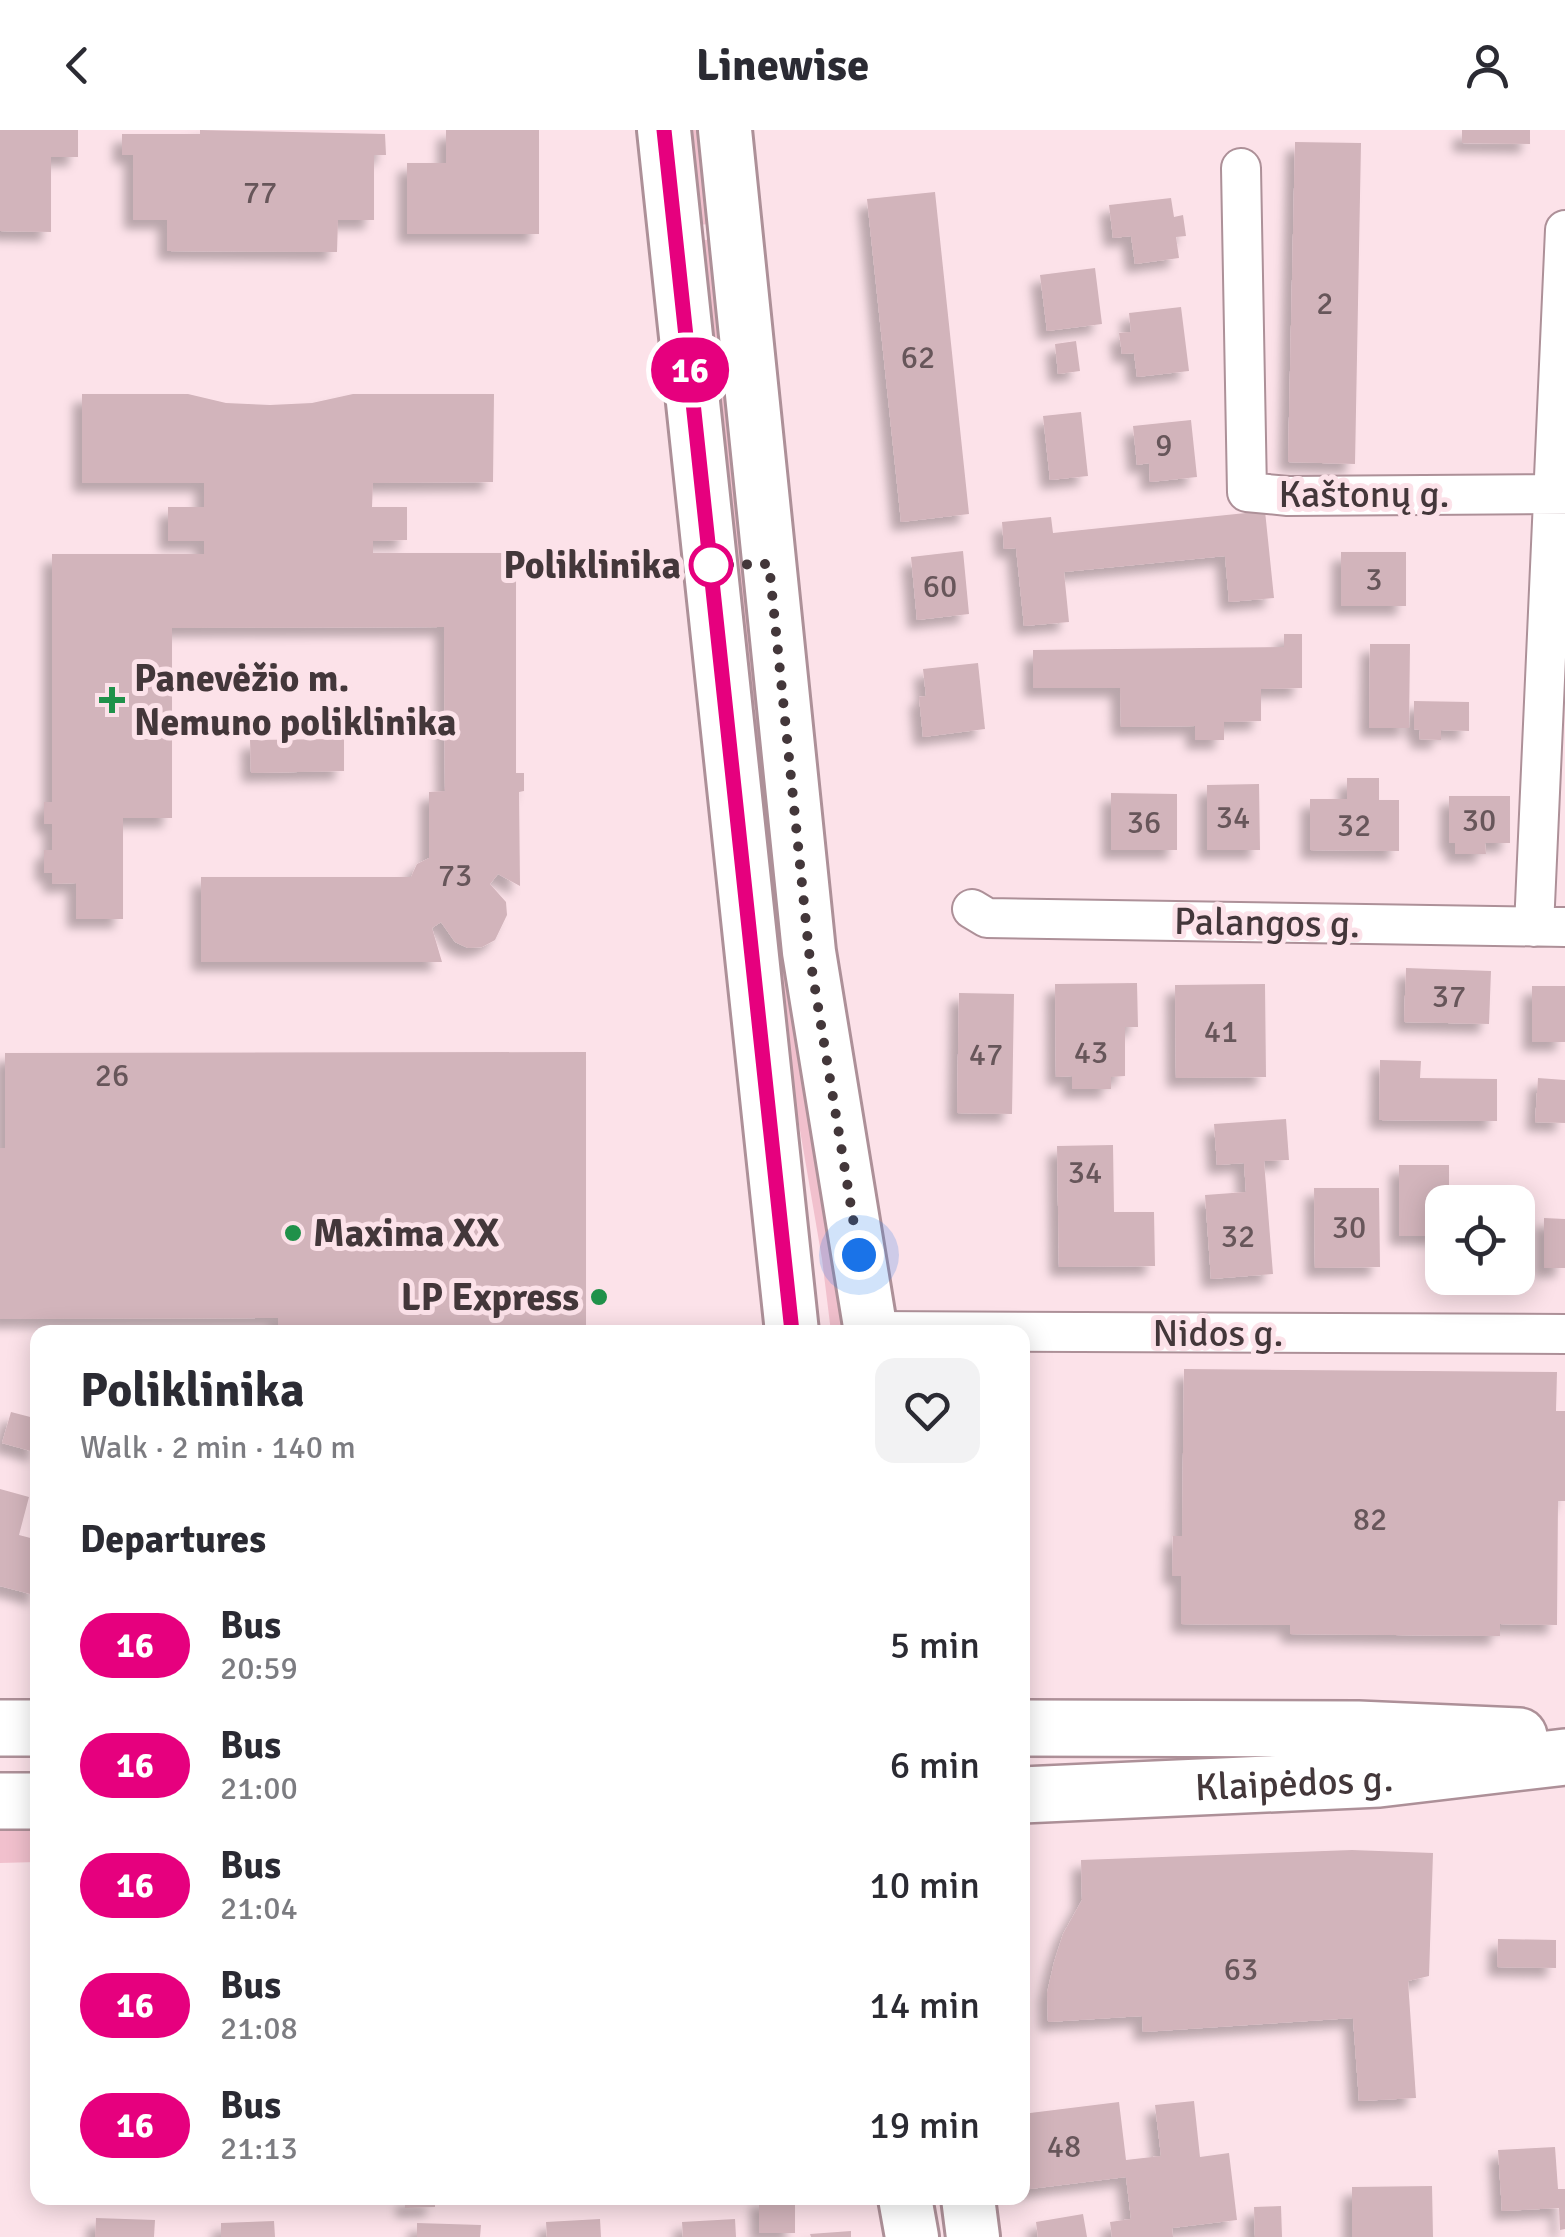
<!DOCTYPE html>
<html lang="en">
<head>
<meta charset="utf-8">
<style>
	:root { --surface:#fff; --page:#f2f2f3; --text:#2b2b33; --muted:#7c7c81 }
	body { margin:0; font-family:Signika,sans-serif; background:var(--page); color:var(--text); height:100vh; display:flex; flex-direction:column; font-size:38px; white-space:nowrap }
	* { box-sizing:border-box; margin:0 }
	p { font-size:32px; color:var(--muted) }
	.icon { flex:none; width:55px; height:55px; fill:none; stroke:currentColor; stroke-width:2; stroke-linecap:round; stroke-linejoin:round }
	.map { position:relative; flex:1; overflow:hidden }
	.details { position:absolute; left:30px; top:1195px; width:1000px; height:880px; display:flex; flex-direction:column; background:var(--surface); border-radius:20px; box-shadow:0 5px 25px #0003 }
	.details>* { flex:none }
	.badge { padding:0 20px; border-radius:32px; font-size:35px; line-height:65px }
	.buttons { position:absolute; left:1425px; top:1055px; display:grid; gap:20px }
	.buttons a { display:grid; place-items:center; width:110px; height:110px; border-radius:20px; background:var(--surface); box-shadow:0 5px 25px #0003; font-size:50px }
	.you { position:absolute; width:50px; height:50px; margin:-25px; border:8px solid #fff; border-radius:50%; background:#1a73e8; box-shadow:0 0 0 15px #1a73e833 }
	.map>.badge { position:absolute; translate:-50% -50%; box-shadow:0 0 0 5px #fff }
	h2 { padding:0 50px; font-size:38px; line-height:90px }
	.round { display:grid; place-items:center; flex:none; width:105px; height:105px; border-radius:20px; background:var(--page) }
	.headline { display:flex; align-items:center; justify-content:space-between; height:170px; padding:0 50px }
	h1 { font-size:48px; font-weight:700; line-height:75px }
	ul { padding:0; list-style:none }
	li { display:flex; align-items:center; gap:30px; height:120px; padding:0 50px }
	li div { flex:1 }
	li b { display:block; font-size:38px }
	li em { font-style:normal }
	li .badge { min-width:110px; font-weight:700; text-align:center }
	header { display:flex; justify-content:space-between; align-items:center; height:130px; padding:0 50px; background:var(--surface); font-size:45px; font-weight:700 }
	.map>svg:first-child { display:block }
</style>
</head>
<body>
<header><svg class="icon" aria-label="back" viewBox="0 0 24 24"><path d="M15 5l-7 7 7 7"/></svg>Linewise<svg class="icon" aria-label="person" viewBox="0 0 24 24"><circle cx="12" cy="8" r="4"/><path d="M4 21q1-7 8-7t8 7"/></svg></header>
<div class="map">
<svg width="1565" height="2107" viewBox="0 0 1565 2107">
	<defs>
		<filter id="shadow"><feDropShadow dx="-9" dy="9" stdDeviation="5" flood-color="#0004"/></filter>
	</defs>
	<rect width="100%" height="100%" fill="#fce2e9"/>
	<!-- green -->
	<path fill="#f1c0cd" d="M683 0H699L711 94 695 95Z
		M714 109 762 574 744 576 696 111Z
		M763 587 848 1202H831L822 1129 787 924 745 590Z
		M0 1696H37V1732L0 1733Z"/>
	<!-- building -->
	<path fill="#d2b4bb" filter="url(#shadow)" d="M0 0H78V27H51V102L0 101Z
		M200 0 385 4 386 25H374V90H338L337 122 167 121V90H133V25H122V4H200Z
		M446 0H539V104H407V33H446Z
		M1462 0H1530V14L1462 13Z
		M1295 12 1361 13 1355 334 1288 332Z
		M935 62 969 384 901 392 867 69Z
		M1171 68 1174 87 1183 85 1186 106 1176 107 1179 128 1135 134 1131 106 1113 108 1109 75Z
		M1095 138 1102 194 1047 201 1040 145Z
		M1181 177 1189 241 1137 247 1134 223 1122 224 1119 203 1131 202 1129 183Z
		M1076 211 1080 241 1058 244 1055 214Z
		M82 264H188L226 273 270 275 312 273 353 264H494L493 352 373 353 372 377H407V410L373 411V423H516V643H524V661L519 662 520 756 498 744 490 754 506 772 507 785 495 810 482 817 468 818 455 812 441 792 432 798 442 832H201V747H411L417 734 429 728V662L445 661 444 497 172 498V688H123V789H76V753L52 754V743H44V720H52V694H44V672H52V424H204V411H168V377H204V353H82Z
		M1081 282 1088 346 1050 350 1043 286Z
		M1191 290 1197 347 1150 352 1149 333 1137 335 1133 296Z
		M1265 381 1274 468 1229 472 1225 426 1064 442 1069 492 1024 496 1016 418 1004 419 1002 392 1051 387 1053 403Z
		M963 421 969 484 917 490 911 427Z
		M1341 422H1406V476H1341Z
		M1284 504H1302V558L1261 559V591L1224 592V610H1195V596L1121 597 1120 558H1033V520L1284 517Z
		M1370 514H1410L1409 598H1369Z
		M978 533 985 599 923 607 919 567 926 566 923 539Z
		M1414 571 1469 572V601L1441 600V610L1419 609 1420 600 1414 599Z
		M344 609V641L251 643 250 610Z
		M1347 648H1379V670H1399V721L1310 720V669H1347Z
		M1259 654 1260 720H1207V655Z
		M1111 663 1177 664V720H1111Z
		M1449 666H1510V713H1485L1486 724H1455V713H1449Z
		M1406 838 1491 841 1489 894 1404 892Z
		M1137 853 1138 897H1125V946L1111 947V959H1072V946L1056 947 1055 854Z
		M1265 854 1266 947 1176 948 1175 855Z
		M1532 856H1565V912H1532Z
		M959 863 1014 864 1012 984 957 983Z
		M586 922V1202H278V1188L0 1189V1018H5V923Z
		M1380 930 1421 931 1420 948 1497 949V991L1379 990Z
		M1538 948 1565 950V993L1535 992Z
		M1286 989 1289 1030 1264 1031 1273 1144 1211 1149 1205 1065 1246 1062 1244 1033 1217 1035 1214 994Z
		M1113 1015 1114 1082H1154L1155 1136 1059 1137 1057 1016Z
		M1399 1035H1449V1072H1442V1106H1399Z
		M1314 1058H1379L1380 1137 1315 1138Z
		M1544 1088 1565 1089V1138H1544Z
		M1184 1239 1557 1242 1556 1281H1565V1371H1558L1557 1495 1500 1494V1506L1290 1504V1495L1181 1494V1446H1172L1173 1406H1182Z
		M11 1282 38 1289V1323L2 1313Z
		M0 1359 29 1367 19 1405 38 1410V1466L0 1456Z
		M1352 1720 1433 1723 1429 1846 1408 1851 1416 1968 1359 1971 1353 1888 1143 1902 1142 1886 1048 1892 1047 1863 1054 1832 1063 1804 1082 1770 1081 1730Z
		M1498 1809 1556 1810V1838L1497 1837Z
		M1194 1971 1200 2027 1229 2023 1237 2090 1172 2098 1173 2107H1112L1110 2092 1131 2089 1126 2047 1022 2060V1984L1119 1972 1126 2030 1161 2026 1155 1975Z
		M1555 2017 1558 2059H1565V2099L1560 2100 1559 2078 1502 2081 1498 2020Z
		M1432 2056 1433 2107H1352V2057Z
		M405 2068H435V2077L405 2078Z
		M759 2068H795V2103H759Z
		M1281 2076 1282 2107H1255L1254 2077Z
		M1083 2084 1087 2107H1038L1036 2092Z
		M96 2088 155 2090 154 2107H95Z
		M600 2089 601 2107H547L546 2092Z
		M735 2089 736 2107H683L682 2092Z
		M274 2091 275 2107H221V2093Z
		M417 2093 481 2095 480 2107H417Z
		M851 2101V2107H811L810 2104Z"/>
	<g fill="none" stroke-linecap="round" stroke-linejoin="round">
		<defs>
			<path id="minor" d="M1241 38 1247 362 1288 366 1565 364
				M972 779 987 788 1565 797
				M1534 797 1565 100
				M871 1201 1565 1204"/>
			<path id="secondary" d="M664 0 792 1202
				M725 0 809 822 871 1202
				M905 2068 912 2107
				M968 2068 973 2107"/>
			<g id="trunk">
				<path d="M0 1598H38"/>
				<path d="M1022 1598 1358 1599 1519 1606"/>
				<path id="s1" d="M1022 1665 1379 1649 1565 1627"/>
				<path d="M0 1671H38"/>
			</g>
		</defs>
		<!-- minor casing -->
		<use href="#minor" stroke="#ad9098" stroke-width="42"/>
		<!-- secondary casing -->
		<use href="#secondary" stroke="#ad9098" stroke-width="58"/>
		<!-- trunk casing -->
		<use href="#trunk" stroke="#ad9098" stroke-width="60"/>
		<!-- minor -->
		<use href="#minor" stroke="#fff" stroke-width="38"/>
		<!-- secondary -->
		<use href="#secondary" stroke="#fff" stroke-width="52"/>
		<!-- trunk -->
		<use href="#trunk" stroke="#fff" stroke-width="55"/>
	</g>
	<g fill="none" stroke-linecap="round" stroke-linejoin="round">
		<defs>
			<path id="line" d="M664 0 792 1202"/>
		</defs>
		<!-- line casing -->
		<use href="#line" stroke="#fff" stroke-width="22"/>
		<!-- line -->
		<use href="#line" stroke="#e6007e" stroke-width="15"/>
		<!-- walk -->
		<path stroke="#43373a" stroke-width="10" stroke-dasharray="0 18" d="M711 435 769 434 809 822 859 1125"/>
	</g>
	<!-- markers -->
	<circle fill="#fff" stroke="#e6007e" stroke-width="5" cx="711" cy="435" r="20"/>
	<g fill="#20914a" stroke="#fce2e9" stroke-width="4">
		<path d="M107 555h10v10h10v10h-10v10h-10v-10h-10v-10h10z"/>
		<circle cx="293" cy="1103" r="10"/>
		<circle cx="599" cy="1167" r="10"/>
	</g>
	<g text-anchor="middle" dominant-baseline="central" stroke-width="10" stroke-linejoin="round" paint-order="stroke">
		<!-- number labels -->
		<g font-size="32" fill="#67565a">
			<text x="260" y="62">77</text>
			<text x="1325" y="173">2</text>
			<text x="918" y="227">62</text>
			<text x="1164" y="315">9</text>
			<text x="1374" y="449">3</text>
			<text x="940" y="456">60</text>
			<text x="1233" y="687">34</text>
			<text x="1479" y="690">30</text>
			<text x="1144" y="692">36</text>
			<text x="1354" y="695">32</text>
			<text x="455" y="745">73</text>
			<text x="1449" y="866">37</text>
			<text x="1221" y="901">41</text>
			<text x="1091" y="922">43</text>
			<text x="986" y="924">47</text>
			<text x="112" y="945">26</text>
			<text x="1085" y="1042">34</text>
			<text x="1349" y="1097">30</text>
			<text x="1238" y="1106">32</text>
			<text x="1370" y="1389">82</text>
			<text x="1241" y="1839">63</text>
			<text x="1064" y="2016">48</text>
		</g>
		<!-- street labels -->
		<g font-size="38" fill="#43373a" stroke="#fce2e9">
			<text x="1364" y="364">Kaštonų g.</text>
			<text transform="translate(1267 793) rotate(1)">Palangos g.</text>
			<text x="1218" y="1203">Nidos g.</text>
			<text stroke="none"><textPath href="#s1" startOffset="272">Klaipėdos g.</textPath></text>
		</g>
		<!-- stop labels -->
		<g font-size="38" font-weight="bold" fill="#43373a" stroke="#fce2e9" text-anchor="end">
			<text x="681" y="435">Poliklinika</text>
		</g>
		<!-- poi labels -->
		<g font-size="38" font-weight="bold" fill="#43373a" stroke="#fce2e9" text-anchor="start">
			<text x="134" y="548">Panevėžio m.<tspan x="134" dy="44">Nemuno poliklinika</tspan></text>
			<text x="313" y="1103">Maxima XX</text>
			<text x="579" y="1167" text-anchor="end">LP Express</text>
		</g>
	</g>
</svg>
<div class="buttons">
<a><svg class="icon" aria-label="locate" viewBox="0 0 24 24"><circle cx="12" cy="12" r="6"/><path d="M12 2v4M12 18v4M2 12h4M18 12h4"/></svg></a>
</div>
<div class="you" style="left:859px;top:1125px"></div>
<b class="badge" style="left:690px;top:240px;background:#e6007e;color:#fff">16</b>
<section class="details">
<div class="headline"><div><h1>Poliklinika</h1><p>Walk · 2 min · 140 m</p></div><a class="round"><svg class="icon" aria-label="heart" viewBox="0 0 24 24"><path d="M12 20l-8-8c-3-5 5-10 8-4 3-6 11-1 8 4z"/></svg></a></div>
<h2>Departures</h2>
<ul>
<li><span class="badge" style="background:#e6007e;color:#fff">16</span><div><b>Bus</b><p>20:59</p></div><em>5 min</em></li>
<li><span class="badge" style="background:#e6007e;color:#fff">16</span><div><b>Bus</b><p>21:00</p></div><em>6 min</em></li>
<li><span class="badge" style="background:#e6007e;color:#fff">16</span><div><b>Bus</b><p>21:04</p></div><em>10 min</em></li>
<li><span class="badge" style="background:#e6007e;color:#fff">16</span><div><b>Bus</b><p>21:08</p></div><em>14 min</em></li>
<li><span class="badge" style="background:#e6007e;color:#fff">16</span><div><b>Bus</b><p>21:13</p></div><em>19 min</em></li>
</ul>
</section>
</div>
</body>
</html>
